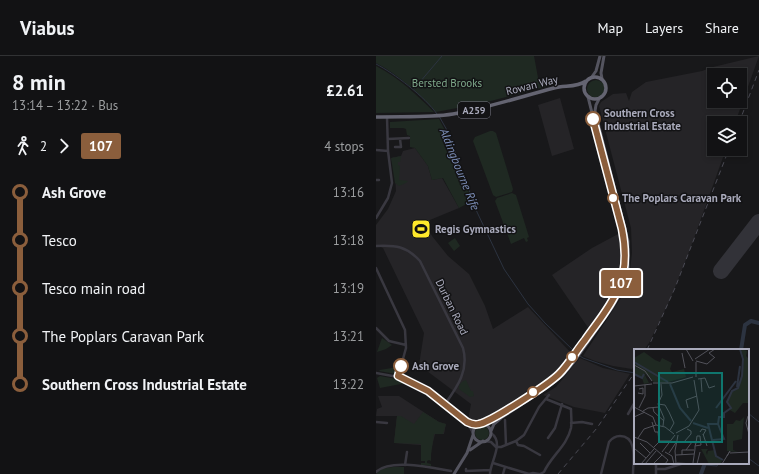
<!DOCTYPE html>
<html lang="en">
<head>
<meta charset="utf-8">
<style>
	:root { --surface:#121214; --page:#1f2022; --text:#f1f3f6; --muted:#9c9ea0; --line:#313234 }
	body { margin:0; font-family:"PT Sans",sans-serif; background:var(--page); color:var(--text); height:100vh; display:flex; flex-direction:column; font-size:15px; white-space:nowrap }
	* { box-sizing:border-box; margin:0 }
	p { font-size:13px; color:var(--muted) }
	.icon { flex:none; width:22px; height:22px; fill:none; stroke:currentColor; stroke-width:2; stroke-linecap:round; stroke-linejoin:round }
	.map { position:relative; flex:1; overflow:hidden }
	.side { display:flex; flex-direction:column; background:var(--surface); width:376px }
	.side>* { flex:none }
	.badge { padding:0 8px; border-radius:3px; font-size:14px; line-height:26px }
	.fabs { position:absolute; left:331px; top:12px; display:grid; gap:8px }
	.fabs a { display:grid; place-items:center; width:40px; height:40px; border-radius:0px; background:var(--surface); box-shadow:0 2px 6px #0003,0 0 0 1px var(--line); font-size:20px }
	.map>.badge { position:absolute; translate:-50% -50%; box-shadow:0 0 0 2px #fff }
	.legs { display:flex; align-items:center; gap:6px; height:44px; padding:0 12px; font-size:13px }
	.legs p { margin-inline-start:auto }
	.summary { display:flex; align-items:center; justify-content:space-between; height:68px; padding:0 12px }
	h1 { font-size:22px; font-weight:700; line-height:30px }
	ul { padding:0 12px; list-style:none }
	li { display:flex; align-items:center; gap:14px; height:48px; font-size:15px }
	li i { display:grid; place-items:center; width:6px; height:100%; margin:0 5px; background:currentColor }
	li i::after { content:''; width:10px; height:10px; margin:-5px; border:3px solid; border-radius:50%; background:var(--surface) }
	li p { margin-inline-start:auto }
	li:first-child i { background:linear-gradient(#0000 50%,currentColor 0) }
	li:last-child i { background:linear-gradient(currentColor 50%,#0000 0) }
	header { display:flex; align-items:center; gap:24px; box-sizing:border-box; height:56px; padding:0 20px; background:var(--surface); border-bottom:1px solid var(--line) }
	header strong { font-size:19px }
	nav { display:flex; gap:22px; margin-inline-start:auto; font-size:14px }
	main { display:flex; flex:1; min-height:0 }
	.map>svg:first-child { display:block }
</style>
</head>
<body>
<header>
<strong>Viabus</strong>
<nav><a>Map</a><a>Layers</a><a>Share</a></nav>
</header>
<main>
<section class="side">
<div class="summary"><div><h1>8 min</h1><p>13:14 – 13:22 · Bus</p></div><b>£2.61</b></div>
<div class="legs"><svg class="icon" aria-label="walk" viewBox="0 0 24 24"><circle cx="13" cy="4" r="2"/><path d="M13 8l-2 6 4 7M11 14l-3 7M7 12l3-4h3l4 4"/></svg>2<svg class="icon" aria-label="forward" viewBox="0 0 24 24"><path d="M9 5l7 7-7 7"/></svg><b class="badge" style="background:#8b5e3c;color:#fff">107</b><p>4 stops</p></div>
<ul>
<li><i style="color:#8b5e3c"></i><b>Ash Grove</b><p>13:16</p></li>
<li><i style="color:#8b5e3c"></i><span>Tesco</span><p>13:18</p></li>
<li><i style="color:#8b5e3c"></i><span>Tesco main road</span><p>13:19</p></li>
<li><i style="color:#8b5e3c"></i><span>The Poplars Caravan Park</span><p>13:21</p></li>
<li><i style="color:#8b5e3c"></i><b>Southern Cross Industrial Estate</b><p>13:22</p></li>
</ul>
</section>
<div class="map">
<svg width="383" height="418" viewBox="0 0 383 418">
	<rect width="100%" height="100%" fill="#18181a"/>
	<!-- built -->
	<path fill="#252427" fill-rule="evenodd" d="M383 0 359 67H338V93H350L313 196 294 244 273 287 268 294H259V309L256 313 237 310 219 305 207 300 245 242 253 224 256 197 255 172 223 50 225 46 237 38 250 37 253 45 256 36 270 26 326 15 337 11ZM338 19H364V45H338Z
		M184 42 198 93 176 100 162 49Z
		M39 92 52 110 56 124 66 122 83 152 49 166 56 180 72 200 93 218 109 250 117 273 152 251 195 297 187 309 178 318 147 338V339L134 349 120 357 98 365H94L92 364 95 348 43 309 48 277 7 192 0 189V169L12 153 20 135 19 117 15 102 25 100 27 95Z
		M244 177 245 199 240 230 228 253 213 273 176 219 216 192Z
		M204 302 227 312 254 318 229 357 198 351 167 339 180 331Z
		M2 340H23L63 366 70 368 68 378H59L56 390 18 387 21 360H0L1 353 6 351Z"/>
	<!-- green -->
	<path fill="#1f2922" d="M0 0H158L163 27 175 24 176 29 107 47 60 56C43 38 22 18 0 7Z
		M0 10C22 21 41 39 58 56L0 57Z
		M211 33a9 9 0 1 1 18 0a9 9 0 1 1-18 0Z
		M63 63C77 89 86 117 96 145L83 152 67 122 56 124 52 110 39 92 34 91V80L31 79 30 73 27 72H14V66Z
		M114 75H117L120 77 137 133 136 136 120 141 117 139 97 85 99 81Z
		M25 100 24 106H22V109L24 110 23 124 32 125 30 127 23 130 19 127 15 102Z
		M136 137 140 139 153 181 151 182 152 185 150 186 148 182 135 188 119 145 121 142Z
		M79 182 84 190 78 195 72 187Z
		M6 282 16 289 10 293 1 296Z
		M22 311 20 318 3 315 4 314Z
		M4 320 21 323 30 327 4 332 1 322Z
		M90 324 95 335H97L98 340 94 341 83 333C82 329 86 325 90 324Z
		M47 356 63 366 70 368 67 378H58L55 399V405L53 404 51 405V407L55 408V410L45 409V407H49V405H45V388L18 387 21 360H25L38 368Z
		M99 377a7 7 0 1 1 14 0a7 7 0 1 1-14 0Z
		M17 411H28V418H0L5 413Z"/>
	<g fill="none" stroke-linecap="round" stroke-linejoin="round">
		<!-- stream -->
		<path stroke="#2c3340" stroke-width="1" d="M0 8C18 17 49 41 61 58
			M38 33 66 0
			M63 60 72 76 101 156 128 213 152 248 169 267 198 295
			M204 300 207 302 241 314 259 317
			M372 357 383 366
			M372 402 383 410
			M329 409 341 410 343 407"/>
		<!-- river -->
		<path stroke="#2c3340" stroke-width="4" d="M365 294 369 269 375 265 383 267
			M325 418 329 407"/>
		<!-- runway -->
		<path stroke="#323238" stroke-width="16" d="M345 215 383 166"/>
		<!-- minor -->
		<path stroke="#393840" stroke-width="2.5" d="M12 83 33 82
			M19 91H25L24 83
			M0 94 12 95
			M0 124H3
			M0 162 12 142 16 127 12 95 11 61
			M0 190C20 189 30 190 44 205L87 292C93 314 82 330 69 348
			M0 212 29 274 30 292 22 321
			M0 272 13 285 30 289
			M0 317 22 321 46 332 85 361 91 366 97 377
			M252 358 259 346
			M129 364 130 389
			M0 366 11 367
			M91 366 103 368
			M195 367 206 366 216 368
			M172 382 179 372 186 348
			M108 385 115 386 120 391
			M140 385 142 389 148 390 164 399
			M121 391H125L140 385 148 379 163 351 173 339
			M117 407 153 418
			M280 407V418
			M29 409 31 396
			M90 413V415L114 414
			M280 413H289L308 407
			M0 416C14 402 57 412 75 415
			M114 418C114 406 129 387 115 377
			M127 418 129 411
			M153 418 157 417 163 418
			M164 418 168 416C175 400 191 390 195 372 196 366 195 359 195 353L170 343
			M225 418 233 386C236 382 239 380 244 380 262 380 257 406 257 418"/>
		<!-- major -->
		<path stroke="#54545f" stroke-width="3" d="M215 22 220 15 224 0
			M226 23 225 17 228 0
			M105 368 122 359 181 319 191 308 235 247 245 227 249 205 247 180 212 41
			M97 377a9 9 0 1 1 18 0a9 9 0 1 1-18 0Z
			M115 375 118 368 125 362 172 331 187 319 198 306 236 252 248 231 252 212V185L219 55 220 49 223 43
			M94 394 107 385
			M78 418 91 397 97 379"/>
		<!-- highway -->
		<path stroke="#646471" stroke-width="3.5" d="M208 32a11 11 0 1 1 22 0a11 11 0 1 1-22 0Z
			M0 61C25 60 52 62 77 58 111 52 144 41 178 32 189 29 200 32 210 25"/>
		<!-- rail -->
		<path stroke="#4b4b55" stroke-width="1" stroke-dasharray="5 4" stroke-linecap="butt" d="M363 67 383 14
			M271 294 299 232 353 93
			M182 418 221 372 259 316"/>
	</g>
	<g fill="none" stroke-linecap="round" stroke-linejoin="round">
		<defs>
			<path id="line-1" d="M25 310 22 320 52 335 91 366C95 368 99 369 103 368 115 366 173 328 183 318 193 308 200 295 209 284 220 268 235 251 242 233 251 214 250 193 246 173L217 63"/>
		</defs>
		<!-- line-1 casing -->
		<use href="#line-1" stroke="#fff" stroke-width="9"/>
		<!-- line-1 -->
		<use href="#line-1" stroke="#8b5e3c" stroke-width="6"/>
	</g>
	<!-- icons -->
	<defs>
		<symbol id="stadium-square" viewBox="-11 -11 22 22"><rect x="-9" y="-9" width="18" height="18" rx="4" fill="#ffe92b" stroke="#131315"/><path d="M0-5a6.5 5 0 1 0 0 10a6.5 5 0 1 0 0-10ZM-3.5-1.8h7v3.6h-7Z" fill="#111"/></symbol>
	</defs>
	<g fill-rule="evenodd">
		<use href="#stadium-square" x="34" y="162" width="22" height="22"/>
	</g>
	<!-- markers -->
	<g fill="#fff" stroke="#8b5e3c" stroke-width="2">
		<circle cx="217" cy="63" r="7"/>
		<circle cx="237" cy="142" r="5"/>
		<circle cx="196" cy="301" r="5"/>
		<circle cx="25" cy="310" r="7"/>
		<circle cx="157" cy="336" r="5"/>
	</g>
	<g text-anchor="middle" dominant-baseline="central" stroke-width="3" stroke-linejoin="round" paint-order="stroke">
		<!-- shield labels -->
		<rect fill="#131315" stroke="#7c7d89" stroke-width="1" x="82" y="46" width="32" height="16" rx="3"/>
		<g font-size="10" font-weight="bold" fill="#a9aabb">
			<text x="98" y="54">A259</text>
		</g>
		<!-- park labels -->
		<g font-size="11" fill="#7ea88a" stroke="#131315">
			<text x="71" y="27">Bersted Brooks</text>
		</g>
		<!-- street labels -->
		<g font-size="11" fill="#a9aabb" stroke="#131315">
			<text transform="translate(156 29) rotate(-14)">Rowan Way</text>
			<text transform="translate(76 251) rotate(64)">Durban Road</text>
		</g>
		<!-- stop labels -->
		<g font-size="11" font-weight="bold" fill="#a9aabb" stroke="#131315" text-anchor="start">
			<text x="228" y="57">Southern Cross<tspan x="228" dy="13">Industrial Estate</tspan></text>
			<text x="246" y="142">The Poplars Caravan Park</text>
			<text x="36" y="310">Ash Grove</text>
		</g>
		<!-- poi labels -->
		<g font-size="11" font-weight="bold" fill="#a9aabb" stroke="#131315" text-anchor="start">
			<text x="59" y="173">Regis Gymnastics</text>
		</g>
		<!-- water labels -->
		<g font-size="12" font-style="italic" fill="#7d8fb9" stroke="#131315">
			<text transform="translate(84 113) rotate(68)">Aldingbourne Rife</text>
		</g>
	</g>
	<!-- overview -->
	<g transform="translate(258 293)">
		<rect width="115" height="115" fill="#18181a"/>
		<path d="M107 0 113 2 112 7 115 10V54H109L101 64 96 61 97 58 93 53 97 44 104 39 108 27 110 10ZM10 3 21 11 26 13 28 9 38 14 36 20 38 23 50 20 52 28 34 33H20L0 15V9ZM0 17 9 22 15 34 10 35 8 29 0 25ZM110 68 108 90 99 92V101L104 103 93 102V75H99L102 71 106 72ZM67 100H74L72 103 73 106 74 102 81 101 82 108 88 111 87 115H75Z" fill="#1f2922"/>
		<path fill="none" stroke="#2c3340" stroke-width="2" d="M0 13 34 33M0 25 8 29 10 25M36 35 46 59 57 72M103 38 106 17M82 59 102 32M59 74 74 79M79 91 90 90 84 75M89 111 82 107 74 75H84L85 68H90V64L97 59 93 53 98 42 104 39 108 27 109 10 106 0"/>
		<path fill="none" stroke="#52525a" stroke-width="1" d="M52 0 59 12M48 4 51 19M80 8 75 4 81 0M61 10 76 0M62 12 73 15 81 8M0 16 11 22 18 32M62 28V13M64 30 71 29 75 39 81 37M67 30 68 43M19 34H38L59 28M27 35 28 46 24 55 30 69 29 77M0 37 18 35M4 44 9 45V39L5 40M24 55 31 56 35 63 40 74 36 81M0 58 19 68 22 76M5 59 11 47V36M19 59 20 63 30 72M54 59 52 51 63 47M9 62 14 59 25 58M114 67 112 74 115 85M0 68 11 63M18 73 21 83H24L25 93M66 83 68 80 72 81 69 86M42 84 55 77 65 61 60 31M69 85 73 97M0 88 13 93 34 111 31 115M4 89 10 80 22 76 31 78 40 85M50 93 57 85V82L53 80M6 94 16 104M20 98 26 92H36M1 100 12 109M52 101 58 93 62 94M28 103 41 86M31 103 38 107 40 115M35 104 43 92M96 104 115 103M42 106 60 105M48 106V101H60M42 114 41 102 44 86M43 114 61 115M59 114 61 100V97L62 94 63 87H66L67 96 61 97M7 115 20 100M11 115 22 102M19 115 28 106M63 115 66 103M88 115 96 102 93 107"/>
		<path fill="#0f766e" fill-opacity="0.15" stroke="#0f766e" stroke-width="2" d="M25 24H88V93H25Z"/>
		<rect width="115" height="115" fill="none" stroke="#a9aabb" stroke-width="2"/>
	</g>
</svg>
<div class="fabs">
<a><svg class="icon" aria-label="locate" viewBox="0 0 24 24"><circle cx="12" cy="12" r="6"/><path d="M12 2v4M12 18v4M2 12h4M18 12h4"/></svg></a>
<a><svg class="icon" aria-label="layers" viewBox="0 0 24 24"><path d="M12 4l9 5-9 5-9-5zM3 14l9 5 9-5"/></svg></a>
</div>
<b class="badge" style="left:245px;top:227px;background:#8b5e3c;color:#fff">107</b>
</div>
</main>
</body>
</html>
